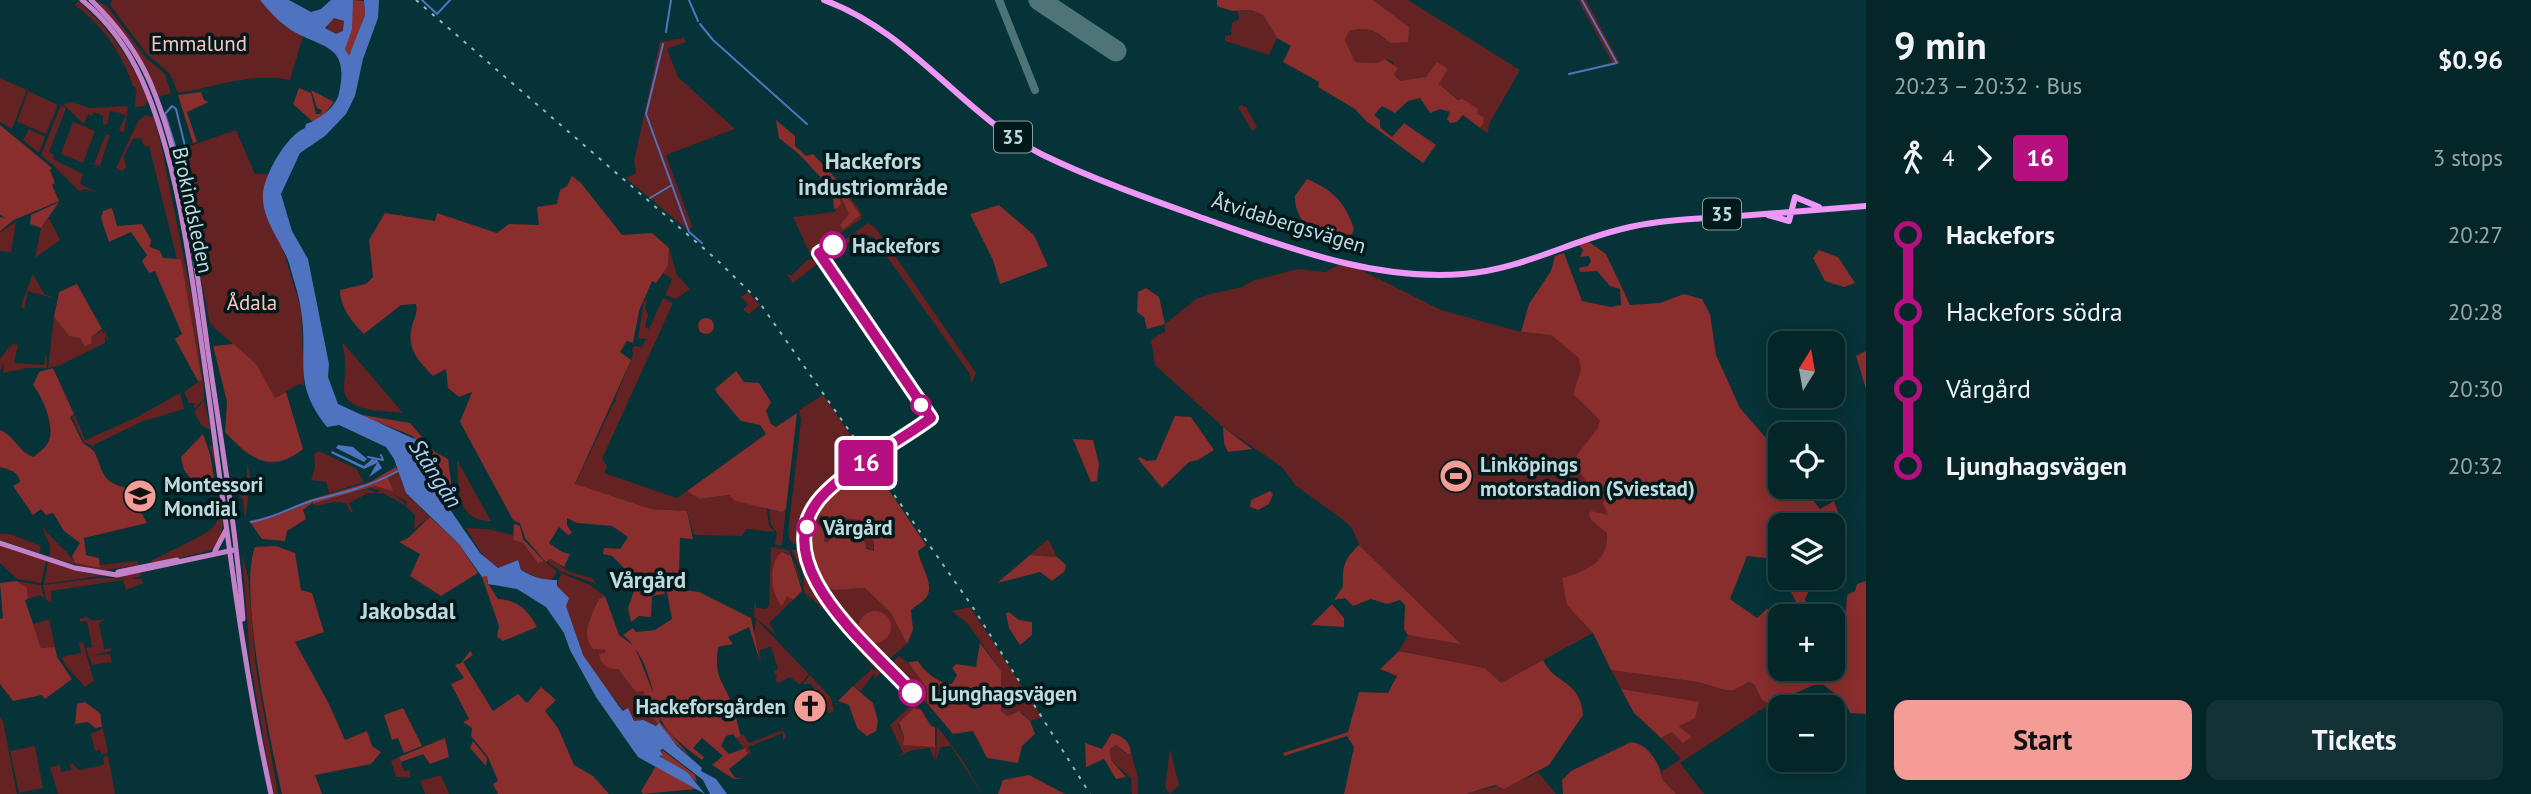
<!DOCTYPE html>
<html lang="en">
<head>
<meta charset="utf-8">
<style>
	:root { --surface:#042629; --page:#123235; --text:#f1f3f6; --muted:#97a5a8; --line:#254346; --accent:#f59c96 }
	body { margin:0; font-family:"PT Sans",sans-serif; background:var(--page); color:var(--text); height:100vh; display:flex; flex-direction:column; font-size:26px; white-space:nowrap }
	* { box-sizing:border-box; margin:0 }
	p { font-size:23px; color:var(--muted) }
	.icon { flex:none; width:38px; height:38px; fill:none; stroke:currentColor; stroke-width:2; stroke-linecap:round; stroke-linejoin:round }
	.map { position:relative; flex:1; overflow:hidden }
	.details { display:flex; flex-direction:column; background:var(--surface); width:665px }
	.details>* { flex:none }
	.badge { padding:0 14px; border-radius:5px; font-size:24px; line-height:46px }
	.needle { width:46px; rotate:11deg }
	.tools { position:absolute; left:1768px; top:331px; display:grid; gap:14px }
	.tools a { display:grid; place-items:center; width:77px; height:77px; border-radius:14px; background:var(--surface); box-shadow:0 4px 18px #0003,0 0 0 2px var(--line); font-size:35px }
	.map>.badge { position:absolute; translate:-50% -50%; box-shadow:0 0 0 4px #fff }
	.legs { display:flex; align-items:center; gap:10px; height:77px; padding:0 28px; font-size:23px }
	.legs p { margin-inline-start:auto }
	.head { display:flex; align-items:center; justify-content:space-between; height:119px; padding:0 28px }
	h1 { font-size:38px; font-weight:700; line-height:52px }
	.cta { display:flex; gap:14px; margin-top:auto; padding:14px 28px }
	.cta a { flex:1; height:80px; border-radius:14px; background:var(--accent); color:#111; font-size:28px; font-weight:700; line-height:80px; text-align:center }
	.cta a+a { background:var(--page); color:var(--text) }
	ul { padding:0 28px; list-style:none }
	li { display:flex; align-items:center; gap:24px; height:77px; font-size:26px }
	li i { display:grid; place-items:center; width:10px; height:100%; margin:0 9px; background:currentColor }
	li i::after { content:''; width:18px; height:18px; margin:-9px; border:5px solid; border-radius:50%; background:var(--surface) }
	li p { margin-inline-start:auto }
	li:first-child i { background:linear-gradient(#0000 50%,currentColor 0) }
	li:last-child i { background:linear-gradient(currentColor 50%,#0000 0) }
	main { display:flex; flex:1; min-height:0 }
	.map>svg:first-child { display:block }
</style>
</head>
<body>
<main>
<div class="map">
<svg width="1866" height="794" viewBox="0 0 1866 794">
	<rect width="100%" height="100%" fill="#053337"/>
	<!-- green -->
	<path fill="#642222" d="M96 0 107 6 146 58 165 74 171 93 159 97 134 46Z
		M112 0H260L283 25 303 36 290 80C251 72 216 87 178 93L170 74 146 53 110 5Z
		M1373 0H1408L1520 70 1489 124 1488 133 1480 128 1484 121 1480 117 1439 84 1448 68 1417 80 1400 81 1394 74 1393 62 1386 59 1377 63 1355 62 1345 40 1349 31C1367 26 1376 31 1390 43L1409 27Z
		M1578 0H1586L1620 63 1567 76 1612 62Z
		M78 1C111 29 131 60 148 99L145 106 135 107 136 88 133 86C121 52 104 27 75 5Z
		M1251 10 1263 15 1277 38 1269 55 1225 41V36L1231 35 1232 23 1239 19 1238 11Z
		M327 26a9 9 0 1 1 18 0a9 9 0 1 1-18 0Z
		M684 38 686 42 667 49 678 77 735 129 666 155 692 226 689 231 626 178 636 173 634 161 660 42Z
		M0 78 27 90 12 129 0 122Z
		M28 91 58 105 46 134 17 122Z
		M73 102 89 108 128 106 124 133 119 130 126 115 110 111 107 125 103 124V116L94 112 92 116 88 114 84 124 63 104Z
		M61 105 66 108 49 152 54 155 53 159 83 174 80 184 100 194 86 189 79 191 53 165 55 163 52 164 41 155Z
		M1241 105 1246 107 1257 127 1252 131 1238 107Z
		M146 115 154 118 160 140 194 308 204 393V399L194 409V403H189L184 392 202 379 181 260 177 259 149 146 145 147 141 138 133 139 124 156 126 168 122 171 116 168 138 121Z
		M73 122 95 131 83 163 61 154Z
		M29 129 45 137 39 153 23 140Z
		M236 130 255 174H269L264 189 301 308 304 385 299 384 275 398 257 365 210 324 175 151Z
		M111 132 100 165 103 167 88 163 94 164 106 134 110 135Z
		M838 181 862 214 861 219 810 254 793 217 834 212 841 203 833 183Z
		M49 218 60 240 35 258 41 228Z
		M16 222 11 252 0 251V232Z
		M868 223 875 227 976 373 971 384 970 374 873 237 861 234 825 259V253Z
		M669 248 677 275 690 289 676 299 665 295 672 279 663 273 668 266Z
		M816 259 820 262 793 283 786 274 792 275 807 260Z
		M1338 265 1355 267 1441 310 1521 332 1551 335 1612 375 1628 545 1593 633 1501 683 1485 668 1399 651 1408 635 1460 643 1359 545 1352 528 1342 519 1296 486 1282 467 1223 427 1155 365 1151 340 1165 331V324L1196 299 1210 294 1242 287 1252 281 1298 269 1325 272Z
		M33 274 44 294 56 299 28 291 24 309 21 306Z
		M748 292 760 305 749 314 743 310 748 304 741 297Z
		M663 298 673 303 602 459 607 466 604 473 677 498 687 491 699 499 729 495C740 505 756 500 767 509L769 526 775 532 746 529 742 536 694 535 687 511 651 509 575 485 613 404 617 400 615 399 633 355 632 350 634 346 642 347 646 339 638 338 644 301 647 300 645 309 648 314 645 327 649 329Z
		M54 317 69 336 90 337 102 331 104 334V330L110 342 105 336V343L60 365 66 364 48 368Z
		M11 344 7 355 12 344 18 345 14 363 44 365 46 352 47 368H27L3 373 4 362 0 371V359Z
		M342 344H344L403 413C386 410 343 414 344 387 345 371 347 361 342 344Z
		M180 393 184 409 141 422 92 446 84 442 72 417 75 415 85 440 137 417Z
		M823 395 867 459C832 484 811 496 802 540L794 544 789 539V524L801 420 799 410Z
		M204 400 211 430 201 425 194 412Z
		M210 446H213C217 471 235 538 209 551L154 564 151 561C163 554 205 536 213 527 229 510 216 467 210 446Z
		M319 451 357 469 364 482 329 493 326 482 311 480 315 467 314 454Z
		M457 460 491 521C455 522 459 486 457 460Z
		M247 464 251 479 245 519 243 500 240 496 243 495 241 483 247 485Z
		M398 471 406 493 430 517 414 529 415 515 405 506 407 502 391 493 405 503 404 505 383 493H377L381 490 389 492 369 488 375 486 392 490 388 477Z
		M367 489 377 493H368L349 503 353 512 351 513 346 503 334 502 316 506 313 504Z
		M769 509 782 512 786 509 782 545H775L777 533 771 525Z
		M815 515 860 520 874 542 873 551 841 531 836 532 828 542 824 541V533L831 528H821L812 524Z
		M41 525C49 537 72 555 75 563L99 568 100 565 137 561 139 565 99 571 49 557 50 546Z
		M466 528 488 529 513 535V540L523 543 538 562 544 561 557 571 552 580 547 582 521 570 517 560 499 568C482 559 476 544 466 528Z
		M0 534H10L41 546 39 553 0 540Z
		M1048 539 1057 557 1030 555Z
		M808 544 825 586 834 590 865 588 891 613 907 644 887 661C855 627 810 592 808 544Z
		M0 545 46 560 41 583 17 579 0 563Z
		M771 547 789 550C794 563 798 578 804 591L803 573 791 549 800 551 803 572 806 571 819 593 841 618 840 625 806 593 811 602C798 588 802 563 785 552L776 559 773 579 775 596H789L793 600 769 623 776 635 754 617 755 598 756 608 766 609 769 605Z
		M242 553 248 577 256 668 278 794H274L270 778 250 660Z
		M550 559 570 572 592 578 597 584 562 572 547 562Z
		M48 561 90 574 140 573 141 576 132 579 100 576 44 584Z
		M561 573 590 585 605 596 599 599 588 622C603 647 617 678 644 691L646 707 659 723 656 726 633 721 598 680 583 655 557 586Z
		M98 578 141 579 144 583 126 590 123 580 51 591V602L46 600 43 585Z
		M16 581 41 585 44 598 40 595 28 599 27 587Z
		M970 607 1042 717 1030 721 1023 713 1014 712 1007 716 1001 711V671L968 624 952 611Z
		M87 617 93 621 105 619 99 623 104 649 111 648V651L93 655 110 654 112 662 92 665 86 648 92 647 87 621 80 622V619Z
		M49 619 55 647 41 648 33 624Z
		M756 619 809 674 800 685 790 677 779 683 775 680 777 676 773 672 778 669 771 647 760 650 761 662 754 636Z
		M844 627H849L910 693 912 700 907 705 906 694 853 637 882 669V672L874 679 875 669 843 632Z
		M83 642 94 681 85 687 65 665 58 647 62 657 81 653 79 643Z
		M899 656C909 663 927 679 928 692 929 699 927 701 931 708L892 667V662Z
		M865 660 875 672 861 691 853 686 872 669Z
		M1611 670 1698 682 1725 690H1734L1749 682 1754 684 1762 700 1770 704 1680 763 1704 794H1676L1662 779V771L1681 759 1661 738 1672 732 1690 737 1679 726 1699 703 1621 689Z
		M810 675 831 698 834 711 829 713 811 684H802Z
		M914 703 928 716 916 708 898 725 904 735 903 742 936 745 935 760 930 748 913 750 889 760 903 753 890 725Z
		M0 717 3 721 17 794H0Z
		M937 726 963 761 982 794 951 746 941 747 936 760Z
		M103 728 108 753 101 754 100 750 95 751 91 734Z
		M783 730 786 737 783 741V733L748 747 751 753 748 754 736 738 743 734 749 743Z
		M1116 745 1125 753H1131L1138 777V794H1132L1131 778 1111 760 1110 749Z
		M35 746 43 788 19 793 10 751Z
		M1170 749 1179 785 1170 794 1165 787Z
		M108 756 115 794H58L50 767 60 765 61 772 71 770 70 764H73L79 770 104 765 103 757Z
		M399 757 404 771 410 770V777L397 780 408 777H396L391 761Z
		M1538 772 1556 794H1466C1491 786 1517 785 1538 772Z
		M441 775 449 794H425L420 781Z"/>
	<!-- forest -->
	<path fill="#8a2d2d" d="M353 0 364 1 365 15 349 57 345 49Z
		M1217 0H1373L1409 27 1408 42 1390 43C1377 31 1367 26 1349 31L1345 40 1355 62 1377 63 1385 59 1398 68 1394 74 1400 81 1426 77 1437 62 1448 69 1439 84 1458 100 1463 99 1478 109 1477 114 1483 117 1484 122 1480 128 1463 115 1457 122 1450 123 1447 119 1450 112 1440 109 1430 113 1420 98 1408 101 1395 113 1382 106 1374 115 1380 120V127L1392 137 1404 123 1436 145 1423 163 1366 121 1355 109 1318 87 1319 82 1283 62 1291 46 1277 38 1263 15 1251 10 1232 11 1217 6Z
		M299 88 311 93 316 114H321L322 110 317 108 311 90 334 102 322 117 313 122 293 104Z
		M201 92 204 100 209 102 187 112 197 142 193 143 178 95Z
		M776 120 795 136V146L806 156 813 154 838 181 834 183 841 203 838 208 834 209 832 190 800 155 779 138Z
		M0 125 52 168 50 170 55 183 52 185 59 201 14 220 0 231V217L6 218 0 215Z
		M572 176 581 183 622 235 652 233 669 248 668 266 656 283 652 281 639 311 633 343 627 341 620 352 631 360 575 484 651 509 687 511 693 539 680 538 679 576 655 581V585L642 586 612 556 603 554 604 548 620 549 628 537 612 526 577 523 567 518V525L572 533 568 535 559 527 549 543 562 552 570 554 564 567 550 559 546 562 543 559 525 538 520 523 513 520 460 422 472 392 459 397 448 388 446 369 433 376C418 361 406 348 412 326 414 318 418 313 416 304L401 305 364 334C352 322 340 307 340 290L366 284 373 277 369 240 385 213 435 221 437 213 497 233 509 224 539 225 537 207 557 204 560 190 567 186Z
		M1307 179C1333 190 1345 202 1354 229L1346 250C1322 244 1294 224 1295 196Z
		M842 189 860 215 843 230 840 225 849 214 839 192Z
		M59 202 41 228 30 224 31 215Z
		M999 205 1034 235 1048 266 1000 284 993 260 970 214Z
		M112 208 117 226 142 224 151 240 150 247 160 251 163 258 181 259 202 380 198 381 175 339 182 334 155 271 149 273 142 261 147 255 131 232 109 242 101 218 103 211Z
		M1589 242 1606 254 1630 305 1660 303 1684 294 1702 299 1710 314 1716 355 1740 408 1780 454V486L1803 487 1820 509 1834 501C1843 527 1849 533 1832 557V525H1780V566L1774 559 1747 556 1730 599 1757 618 1767 609 1790 612 1795 616H1780V668H1832V632L1845 629 1847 595 1855 591 1857 584 1866 581V714L1850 713 1845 702 1824 685H1814L1770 704 1762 700 1754 684 1749 682 1734 690H1725L1698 682 1611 670 1593 633 1567 605 1562 578C1586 571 1609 562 1607 533L1591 520 1589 514 1591 511 1608 515 1603 503 1608 494 1604 491 1587 498 1583 488 1587 483 1577 467V455L1598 428 1600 420 1573 394 1581 370 1579 358 1551 335 1521 332 1529 304 1551 271 1555 256 1564 253 1582 301 1611 307 1621 305 1620 289 1610 286 1597 271 1580 272 1579 268 1588 266 1591 261 1589 256 1580 257 1583 250 1579 245Z
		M1819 250 1838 257 1855 283 1844 287 1825 281 1813 258Z
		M77 284 102 329 91 337 92 343 85 346 80 338 69 336 54 317 59 292Z
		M1146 288 1159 297 1165 324 1147 329 1144 317 1137 312 1138 292Z
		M698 326a8 8 0 1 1 16 0a8 8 0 1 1-16 0Z
		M234 344 257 365 275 398 286 392 303 449C271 475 249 458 225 432L227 402 213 346Z
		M1866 351V389L1856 356Z
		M53 368 74 414 70 417 83 443 94 451C104 471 100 482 127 488L147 523 84 538 86 555 99 558 100 568 75 563 72 556 80 543 64 531 53 513 46 515 41 509 33 515 13 486 20 482C18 471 10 470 0 467V430C15 436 19 453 34 457 39 452 47 447 49 440 55 425 42 396 33 385L39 372Z
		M736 371 744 382 759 383 771 402 766 411 771 424 776 427 797 413 786 509 782 512 735 501 729 495 699 499 687 491 766 434 760 425 741 421 717 393 715 389Z
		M357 414 410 423 435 452 448 459 453 496 445 502 431 482 413 436Z
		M1175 416 1191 417 1214 450 1198 460 1189 462 1162 488 1138 459 1140 457 1147 461 1156 460Z
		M1223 427 1252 449 1228 452 1224 443Z
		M203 434 210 454 215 484 197 487 184 470 181 457Z
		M1073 439 1093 440 1099 464 1097 481 1091 482Z
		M871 464 926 545 918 551C919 563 938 588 924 600 920 604 915 606 911 610L913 630 907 644 891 613 865 588 834 590 825 586 808 544 812 524 832 528 824 533V541L828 542 836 532 863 539 867 549 874 551V542L860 520 815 515 829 494Z
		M396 467 398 471 388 477 393 491 375 486 313 504 312 499 370 482Z
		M1270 491 1273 494 1269 504 1258 510 1250 507 1251 500Z
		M311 499 312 503 303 510 306 519 287 531 285 541 262 539 249 521 279 514Z
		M430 517 459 544 478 573 441 596 410 576 420 554 399 542 408 538Z
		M514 524 520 526 523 539 544 561 538 563 523 543 513 540Z
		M1359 545 1461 644 1408 635 1404 629 1405 605 1400 600 1387 604 1371 599 1353 606 1345 598 1334 600 1343 586C1342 567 1344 559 1359 545Z
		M276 546 295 553 301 590 312 593 324 632 295 642 329 704 345 740 367 731 372 746 381 752 371 764 315 775 322 794H282C271 745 238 589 255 547Z
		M782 552 791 556 802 591 793 600 787 596 782 606C770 596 768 561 782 552Z
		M1030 555 1057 557 1066 565 1065 571 1052 581 1040 572 997 583Z
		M487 576V582L498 599C518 600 528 610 537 627L503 641 497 637 499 626 482 577Z
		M1784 578H1815L1805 599 1808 608 1802 614Z
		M16 581 27 587 28 599 25 600 41 648 55 647 57 657 72 679 45 699 42 695 13 701 0 684V619L3 618 0 583Z
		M664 587 665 594 652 596 651 617 639 616 631 622 628 608 634 591Z
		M666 587 699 592 751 618 760 662 749 627 728 637 733 644 718 647C714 679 722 678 732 704 737 717 737 725 741 736L736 738 733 734 726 736 721 746 729 754 745 748 748 754 729 769 735 778H746L734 779 712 765 723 756 702 738 693 748 704 757 702 760C689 750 666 734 660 717 651 688 648 656 623 635L633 628 636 632 655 630 672 619Z
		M605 596 619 635 634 646 639 657 658 705 660 722 689 755C672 742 642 712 644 691L636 692 618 669C608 670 600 664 599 654L605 653V650L593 649C580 634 591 616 599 599Z
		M1332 604 1344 618V627L1311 625Z
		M859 627a16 16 0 1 1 32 0a16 16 0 1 1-32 0Z
		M1009 612 1019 620 1032 622V635L1020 645 1009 628 1006 613Z
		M980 643 1001 671V711L1007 716 1019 711 1030 721 1035 734 1022 746 1018 763 987 758 973 731 953 734 931 708 927 701V688L908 662 918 661C924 672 940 684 952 684L957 675 952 668 956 664 976 667Z
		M470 651 473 655 463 662 493 711 518 694 527 703 541 687 556 700 545 711 558 728 574 765 593 776 609 794H498L493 784 498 781 488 757 471 736 472 728 463 722 469 719 451 684 464 678 455 665 461 663Z
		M1399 651 1485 668 1501 683 1543 660C1556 686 1580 679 1583 715L1549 765 1504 789 1495 785 1466 794H1344L1354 747 1347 736 1284 756 1283 753 1348 732 1359 692 1388 693 1397 676 1380 669Z
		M853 686 873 703 878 721 876 731 867 736 857 728 849 705 838 701Z
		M1621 689 1699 702 1695 718 1679 726 1691 737 1683 743 1672 732 1661 738 1634 713Z
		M85 702 100 713 102 727 95 728 88 722 75 724 77 704Z
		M403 708 422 746 404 753 398 738 392 740 384 715Z
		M914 708 921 710 931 726 935 727V747L903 745 904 736 899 723Z
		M1112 733C1124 737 1130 741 1131 753L1128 754 1116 745 1110 749 1111 760 1126 777 1116 779 1104 759 1086 767 1085 743 1102 749Z
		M445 738 449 757 430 764 423 754 401 762 399 757Z
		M473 741 487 758 486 766 470 748Z
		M1631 742C1647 743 1661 764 1662 779L1676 794H1563L1562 780 1571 771Z
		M661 749 695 775 697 782 656 753 663 754Z
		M656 766 696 789 643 794 641 791Z
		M1029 775 1065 794H998L1003 780Z"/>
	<!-- water -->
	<path fill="#4f73c1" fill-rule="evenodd" d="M260 0H289L311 12 321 9 331 0H353L352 29 345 49 349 56 365 15 364 0H379L378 18 363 59 355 96 346 114 325 136 300 153 281 194 292 231 308 259 329 364 328 377 338 404 421 442 427 454C422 464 427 471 431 482L480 553 498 568 518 560 521 570C535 578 543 580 557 580V586L569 598 566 606 583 655 618 705 623 711 628 708 634 721 643 720 656 726 659 723 677 746 702 768 701 771 716 779 727 794H710L703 780 663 749 660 750 663 755 659 756 687 772 705 794 638 757 596 697 570 650 564 633 546 607 517 589 488 584 487 576 482 577 459 544 406 493 394 459 386 447 339 425 327 427C291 382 309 361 301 310 299 295 293 278 289 263 281 240 261 219 263 193 265 173 287 135 305 128L306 124C318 120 336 108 339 93 350 43 322 49 291 30 279 22 269 11 260 0ZM334 18 344 21 343 31 336 34 325 28Z
		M338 445 353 447 367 459 364 462 336 448Z
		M332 451 364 466 372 459 377 460 382 468 369 477 377 463 364 469 331 453Z"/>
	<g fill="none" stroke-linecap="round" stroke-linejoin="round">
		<!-- stream -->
		<path stroke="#4f73c1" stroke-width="2" d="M422 0 437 14 450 0
			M689 0 698 21
			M700 24 713 40 807 124
			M666 32 671 0
			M663 44 646 114 689 232 702 243
			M1569 74 1617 63 1582 0
			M183 148 176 149 165 114 172 106 176 109 185 146
			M650 198 672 185
			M368 457 383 460 381 455
			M251 522C275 518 293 506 314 500 343 493 371 486 398 471"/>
		<!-- taxiway -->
		<path stroke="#4e7478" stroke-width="8" d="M999 0 1035 90"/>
		<!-- runway -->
		<path stroke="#4e7478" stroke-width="21" d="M1039 0 1116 51"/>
		<!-- secondary -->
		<path stroke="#c481ca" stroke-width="5" d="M82 0C108 21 128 49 142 80 177 158 191 269 203 354 224 500 239 649 271 794
			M91 0C116 24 136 50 150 82 184 162 196 264 208 351 221 440 236 529 243 619
			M0 543 75 568 117 575 234 550
			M215 551 226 530
			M118 572 177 560"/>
		<!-- primary -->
		<path stroke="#ee97f6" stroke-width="6" d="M824 0C915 34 959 113 1043 155 1097 181 1155 201 1211 221 1292 249 1376 281 1463 274 1522 270 1573 239 1630 227 1661 220 1694 219 1726 217 1772 213 1819 210 1866 206
			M1768 215 1789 221 1795 197 1819 207"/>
		<!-- rail -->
		<path stroke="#97b6ba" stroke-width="2" stroke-dasharray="3.5 7" stroke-linecap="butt" d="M416 0 717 260 757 299 972 606 1090 794"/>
	</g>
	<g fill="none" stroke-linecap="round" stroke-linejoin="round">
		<defs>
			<path id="line-1" d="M833 245 819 253 931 418C897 443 856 463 826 492 757 559 870 646 912 693"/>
		</defs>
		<!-- line-1 casing -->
		<use href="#line-1" stroke="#fff" stroke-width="16"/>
		<!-- line-1 -->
		<use href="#line-1" stroke="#b60f80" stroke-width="10"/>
	</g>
	<!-- icons -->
	<defs>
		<symbol id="stadium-disc" viewBox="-11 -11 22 22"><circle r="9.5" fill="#f59c96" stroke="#02191b"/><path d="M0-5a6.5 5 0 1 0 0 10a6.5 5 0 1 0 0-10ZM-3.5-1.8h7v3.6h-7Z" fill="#111"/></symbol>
		<symbol id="school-disc" viewBox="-11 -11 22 22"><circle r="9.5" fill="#f59c96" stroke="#02191b"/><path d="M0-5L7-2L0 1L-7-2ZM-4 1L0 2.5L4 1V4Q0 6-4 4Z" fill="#111"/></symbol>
		<symbol id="church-disc" viewBox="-11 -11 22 22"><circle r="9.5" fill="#f59c96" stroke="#02191b"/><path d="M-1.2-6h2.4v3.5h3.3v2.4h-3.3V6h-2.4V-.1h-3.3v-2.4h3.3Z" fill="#111"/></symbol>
	</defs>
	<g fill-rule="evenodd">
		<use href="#stadium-disc" x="1437" y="457" width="38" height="38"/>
		<use href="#school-disc" x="121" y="477" width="38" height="38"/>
		<use href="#church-disc" x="791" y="687" width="38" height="38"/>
	</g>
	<!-- markers -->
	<g fill="#fff" stroke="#b60f80" stroke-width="3.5">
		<circle cx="833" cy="245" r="12"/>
		<circle cx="921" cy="405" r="9"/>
		<circle cx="807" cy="527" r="9"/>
		<circle cx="912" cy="693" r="12"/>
	</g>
	<g text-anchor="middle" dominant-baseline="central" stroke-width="7" stroke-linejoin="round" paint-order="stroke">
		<!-- shield labels -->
		<g fill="#02191b" stroke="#86a0a3" stroke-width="2">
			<rect x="994" y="121.5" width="38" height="31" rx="5"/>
			<rect x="1703" y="198.5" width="38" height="31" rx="5"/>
		</g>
		<g font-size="19" font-weight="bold" fill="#bfdadd">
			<text x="1013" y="137">35</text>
			<text x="1722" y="214">35</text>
		</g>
		<!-- park labels -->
		<g font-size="21" fill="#fbc5c0" stroke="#02191b">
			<text x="199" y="43">Emmalund</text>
			<text x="252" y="302">Ådala</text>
		</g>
		<!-- street labels -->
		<g font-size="21" fill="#bfdadd" stroke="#02191b">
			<text transform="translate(193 210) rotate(78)">Brokindsleden</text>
			<text transform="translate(1289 223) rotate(17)">Åtvidabergsvägen</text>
		</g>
		<!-- stop labels -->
		<g font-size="21" font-weight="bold" fill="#bfdadd" stroke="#02191b" text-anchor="start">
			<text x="852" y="245">Hackefors</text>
			<text x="823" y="527">Vårgård</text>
			<text x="931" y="693">Ljunghagsvägen</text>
		</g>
		<!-- poi labels -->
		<g font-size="21" font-weight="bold" fill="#bfdadd" stroke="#02191b" text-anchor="start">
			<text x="1480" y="464">Linköpings<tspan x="1480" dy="24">motorstadion (Sviestad)</tspan></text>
			<text x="164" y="484">Montessori<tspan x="164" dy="24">Mondial</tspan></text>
			<text x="786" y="706" text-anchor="end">Hackeforsgården</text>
		</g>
		<!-- neighbourhood labels -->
		<g font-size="23" font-weight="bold" fill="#bfdadd" stroke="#02191b">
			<text x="873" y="160">Hackefors<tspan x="873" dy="26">industriområde</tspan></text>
			<text x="648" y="579">Vårgård</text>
			<text x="408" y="610">Jakobsdal</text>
		</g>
		<!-- water labels -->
		<g font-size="23" font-style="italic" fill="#b5caf3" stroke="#02191b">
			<text transform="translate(436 473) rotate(57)">Stångån</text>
		</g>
	</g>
</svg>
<div class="tools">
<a><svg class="needle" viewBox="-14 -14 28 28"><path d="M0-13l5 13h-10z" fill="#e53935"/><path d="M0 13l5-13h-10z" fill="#97a5a8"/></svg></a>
<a><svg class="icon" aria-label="locate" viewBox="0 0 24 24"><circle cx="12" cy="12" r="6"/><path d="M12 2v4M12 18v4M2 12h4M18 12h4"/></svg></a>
<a><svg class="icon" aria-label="layers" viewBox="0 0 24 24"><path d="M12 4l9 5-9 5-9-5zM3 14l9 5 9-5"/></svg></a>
<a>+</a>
<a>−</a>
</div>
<b class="badge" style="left:866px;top:463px;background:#b60f80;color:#fff">16</b>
</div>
<section class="details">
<div class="head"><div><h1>9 min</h1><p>20:23 – 20:32 · Bus</p></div><b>$0.96</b></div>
<div class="legs"><svg class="icon" aria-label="walk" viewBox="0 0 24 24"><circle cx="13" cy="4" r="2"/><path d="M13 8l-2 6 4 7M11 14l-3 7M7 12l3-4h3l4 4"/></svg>4<svg class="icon" aria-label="forward" viewBox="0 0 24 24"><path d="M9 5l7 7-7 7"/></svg><b class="badge" style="background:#b60f80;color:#fff">16</b><p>3 stops</p></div>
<ul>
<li><i style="color:#b60f80"></i><b>Hackefors</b><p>20:27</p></li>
<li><i style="color:#b60f80"></i><span>Hackefors södra</span><p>20:28</p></li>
<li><i style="color:#b60f80"></i><span>Vårgård</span><p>20:30</p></li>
<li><i style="color:#b60f80"></i><b>Ljunghagsvägen</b><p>20:32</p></li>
</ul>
<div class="cta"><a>Start</a><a>Tickets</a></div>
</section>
</main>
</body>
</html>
